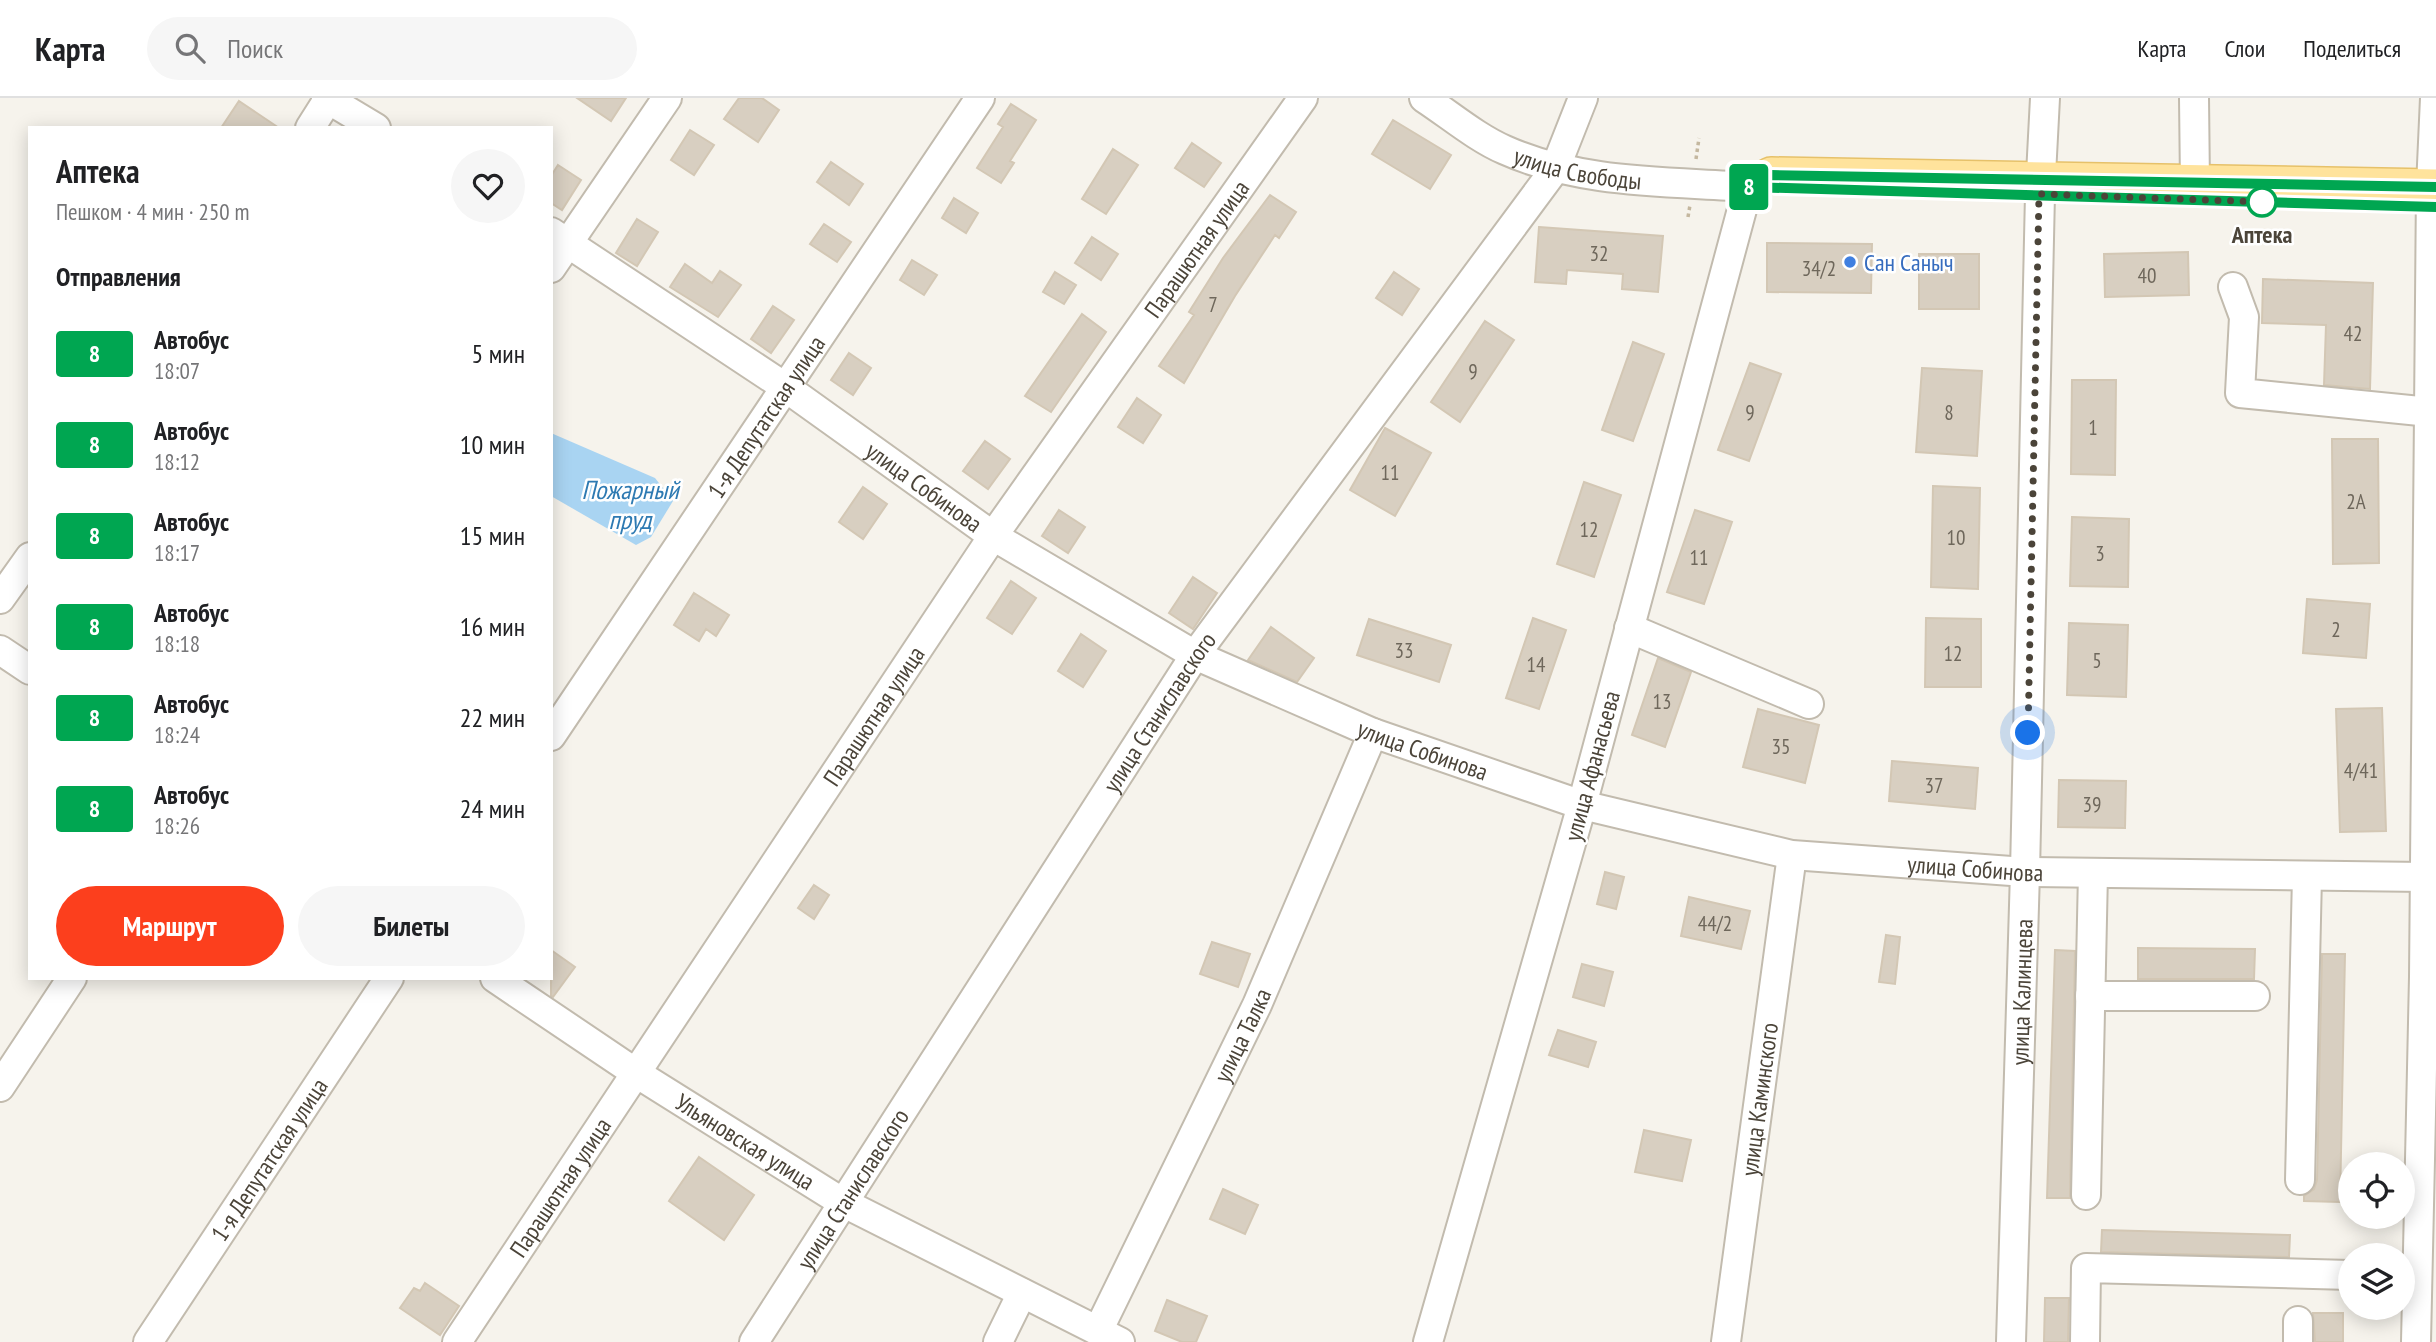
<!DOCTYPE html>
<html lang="ru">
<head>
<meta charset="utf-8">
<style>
	:root { --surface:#fff; --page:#f6f6f6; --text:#202124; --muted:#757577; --line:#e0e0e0; --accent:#fc3f1d }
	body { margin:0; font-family:"PT Sans Narrow",sans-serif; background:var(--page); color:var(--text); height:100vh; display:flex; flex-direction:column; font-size:26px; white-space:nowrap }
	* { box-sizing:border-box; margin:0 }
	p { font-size:23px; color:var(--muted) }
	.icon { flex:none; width:38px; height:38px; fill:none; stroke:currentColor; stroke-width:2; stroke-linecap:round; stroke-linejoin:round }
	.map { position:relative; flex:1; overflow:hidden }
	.side { position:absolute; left:28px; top:28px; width:525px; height:854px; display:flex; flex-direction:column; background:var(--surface); border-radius:0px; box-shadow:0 4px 18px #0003 }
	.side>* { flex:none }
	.badge { padding:0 14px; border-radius:5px; font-size:24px; line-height:46px }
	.controls { position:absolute; left:2338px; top:1054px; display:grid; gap:14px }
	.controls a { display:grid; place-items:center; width:77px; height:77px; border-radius:50%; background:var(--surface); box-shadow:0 4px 18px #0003; font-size:35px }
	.you { position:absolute; width:35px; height:35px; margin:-18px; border:5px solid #fff; border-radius:50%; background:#1a73e8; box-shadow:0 0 0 10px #1a73e833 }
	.map>.badge { position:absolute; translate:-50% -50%; box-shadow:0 0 0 4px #fff }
	h2 { padding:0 28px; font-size:26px; line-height:63px }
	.round { display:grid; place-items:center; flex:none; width:74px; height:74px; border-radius:37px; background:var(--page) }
	.summary { display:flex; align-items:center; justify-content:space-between; height:119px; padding:0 28px }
	h1 { font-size:33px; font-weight:800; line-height:52px }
	.button { display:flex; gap:14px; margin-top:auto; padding:14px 28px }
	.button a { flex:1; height:80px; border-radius:42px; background:var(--accent); color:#fff; font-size:28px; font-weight:800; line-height:80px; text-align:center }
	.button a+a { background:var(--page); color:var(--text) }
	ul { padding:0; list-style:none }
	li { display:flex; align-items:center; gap:21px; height:91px; padding:0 28px }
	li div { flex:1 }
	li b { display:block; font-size:26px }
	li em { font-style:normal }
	li .badge { min-width:77px; font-weight:700; text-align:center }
	header { display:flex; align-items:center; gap:42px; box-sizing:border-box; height:98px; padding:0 35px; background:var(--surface); border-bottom:2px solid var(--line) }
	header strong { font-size:33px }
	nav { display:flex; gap:38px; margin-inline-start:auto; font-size:24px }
	.search { width:490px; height:63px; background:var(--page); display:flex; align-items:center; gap:18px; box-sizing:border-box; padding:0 24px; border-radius:38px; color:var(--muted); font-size:26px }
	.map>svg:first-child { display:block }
</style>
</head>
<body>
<header>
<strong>Карта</strong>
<div class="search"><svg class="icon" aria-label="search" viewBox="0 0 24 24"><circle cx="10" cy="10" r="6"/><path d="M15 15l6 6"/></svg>Поиск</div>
<nav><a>Карта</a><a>Слои</a><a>Поделиться</a></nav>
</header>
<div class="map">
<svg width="2436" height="1244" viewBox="0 0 2436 1244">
	<rect width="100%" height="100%" fill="#f6f3ec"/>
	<!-- water -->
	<path fill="#a9d4f2" d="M551 335 655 380 673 403 651 439 636 447 551 398Z"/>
	<!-- building -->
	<path fill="#d8cfc1" stroke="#d3c7b4" stroke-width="2" d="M577 0H626L611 23Z
		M739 0H762L779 12 758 44 724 21Z
		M239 3 279 30H221Z
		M1011 6 1036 22 1010 63 1014 65 1001 85 977 70 1003 29 998 26Z
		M1393 22 1451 57 1430 91 1372 56Z
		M690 32 714 47 694 77 671 62Z
		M1192 45 1221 65 1204 89 1175 70Z
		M1113 51 1138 67 1106 116 1082 101Z
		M831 64 863 86 849 107 817 84Z
		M558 67 581 82 562 112 551 105V78Z
		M1270 97 1296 114 1279 140 1275 137 1235 198 1184 285 1159 268 1194 217 1189 214 1223 160Z
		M954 100 978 115 966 135 942 120Z
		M637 121 658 134 637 168 616 155Z
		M824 126 851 144 837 164 810 146Z
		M1539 129 1663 138 1658 194 1622 191 1623 176 1567 172 1566 186 1535 184Z
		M1092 139 1118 156 1101 182 1075 165Z
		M1767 145 1872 146 1871 195 1767 194Z
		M2188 154 2189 197 2105 199 2104 156Z
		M1919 156H1979V211H1919Z
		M912 162 937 177 924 197 900 182Z
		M685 166 712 185 720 173 741 187 718 219 670 189Z
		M1055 174 1076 187 1064 206 1043 194Z
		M1394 174 1419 191 1402 217 1376 200Z
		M2263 181 2373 185 2370 291 2324 287 2326 227 2262 225Z
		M773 208 794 222 771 255 751 241Z
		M1082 216 1106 234 1051 314 1025 298Z
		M1485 223 1514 242 1460 324 1431 304Z
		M1633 244 1664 256 1633 343 1602 332Z
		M849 255 871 270 853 297 831 282Z
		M1750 265 1781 276 1749 363 1718 352Z
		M1922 270 1982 273 1977 358 1916 354Z
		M2072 282H2116L2115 377 2071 376Z
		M1137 300 1161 317 1143 345 1118 329Z
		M1385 330 1431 355 1395 418 1350 392Z
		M2332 341H2378L2379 465 2333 466Z
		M985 343 1010 361 988 391 963 373Z
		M1584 384 1621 397 1594 479 1557 466Z
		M1933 388 1980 390 1978 491 1931 489Z
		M863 389 887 406 863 441 839 424Z
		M1059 412 1085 429 1068 455 1042 438Z
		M1695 412 1732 424 1704 506 1667 494Z
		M2072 419 2129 421 2128 489 2070 488Z
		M1193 479 1217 495 1193 531 1169 515Z
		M1011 483 1036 500 1012 536 987 520Z
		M694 495 729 517 716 538 706 531 699 543 674 527Z
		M2307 501 2370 506 2366 560 2303 555Z
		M1533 520 1566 532 1539 611 1506 600Z
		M1926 520 1981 521V589H1925Z
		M1369 521 1451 547 1439 584 1357 557Z
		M2069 525 2128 527 2126 599 2067 597Z
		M1271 529 1314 560 1297 584 1248 562Z
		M1081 536 1106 553 1083 589 1058 573Z
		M1658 560 1691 574 1665 649 1632 637Z
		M2382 610 2386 733 2340 734 2336 611Z
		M1758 611 1819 627 1805 685 1743 669Z
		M1892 663 1978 670 1975 711 1889 703Z
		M2059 682 2126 683 2125 730 2058 729Z
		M1605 774 1624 779 1616 811 1597 806Z
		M814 787 829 797 814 821 798 810Z
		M1689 799 1750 813 1741 851 1681 838Z
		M1886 837 1900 839 1895 886 1879 884Z
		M1212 844 1250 856 1238 889 1200 876Z
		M2138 850 2255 851 2254 881H2138Z
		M551 852 575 869 553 899 551 898Z
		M2055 852 2075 853 2070 1100H2047Z
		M2322 856H2345L2340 1104 2304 1103V1098L2314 1091 2317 1082Z
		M1582 866 1613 874 1604 908 1573 899Z
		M1558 932 1596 944 1588 969 1549 957Z
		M1644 1032 1691 1042 1682 1083 1635 1074Z
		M699 1059 754 1097 724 1142 669 1103Z
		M1223 1091 1258 1107 1245 1136 1210 1121Z
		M2102 1132 2290 1137 2289 1159 2101 1154Z
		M425 1185 459 1208 440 1237 400 1210 414 1190 420 1193Z
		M2045 1200H2069L2068 1244H2044Z
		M1167 1202 1207 1218 1196 1244H1182L1155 1233Z
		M2313 1215H2343V1244H2315Z"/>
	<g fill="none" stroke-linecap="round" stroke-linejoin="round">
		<defs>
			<g id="minor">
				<path d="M326 0 376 30"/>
				<path id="s1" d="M1424 0C1450 17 1477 40 1505 52 1581 86 1666 83 1748 89L1582 707 1428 1244"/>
				<path d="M2194 0 2195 86"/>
				<path d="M310 30 329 0"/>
				<path id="s2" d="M551 134 785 289 993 438 1195 557 1373 635 1582 707 1792 757 2025 774 2425 779"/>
				<path d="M551 170 667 0"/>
				<path d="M2233 189 2244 219 2240 295 2430 314"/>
				<path d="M0 501 30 459"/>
				<path d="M1629 530 1809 606"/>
				<path d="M0 552 30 572"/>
				<path id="s3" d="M551 638 980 0"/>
				<path id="s4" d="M495 880 636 975 842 1104 1120 1244"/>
				<path d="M2090 898H2255"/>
				<path d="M0 989 72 880"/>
				<path d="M2300 1082 2307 778"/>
				<path d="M2086 1097 2093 775"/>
				<path d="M2298 1223V1244"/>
				<path id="s5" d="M1098 1233 1257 907 1373 635"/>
				<path id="s6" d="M148 1244 389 880"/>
				<path id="s7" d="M457 1244 993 438 1303 0"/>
				<path id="s8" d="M754 1244 1195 557 1555 71 1583 0"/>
				<path d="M998 1244 1022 1195"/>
				<path id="s9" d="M1726 1244 1792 757"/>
				<path id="s10" d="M2011 1244 2025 774 2040 96 2045 0"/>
				<path d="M2085 1244 2086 1170 2350 1177"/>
				<path d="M2416 1244 2424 879 2431 89 2435 0"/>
			</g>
			<path id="major" d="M1748 89 1771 77 2436 89"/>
		</defs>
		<!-- minor casing -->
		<use href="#minor" stroke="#c2bbae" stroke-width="32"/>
		<!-- major casing -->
		<use href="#major" stroke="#e6c16a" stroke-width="38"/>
		<!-- path -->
		<path stroke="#c4b79f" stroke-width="3.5" stroke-dasharray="3.5 3.5" stroke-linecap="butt" d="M1696 61 1699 40
			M1688 119 1690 107"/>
		<!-- minor -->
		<use href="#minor" stroke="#fff" stroke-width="28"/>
		<!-- major -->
		<use href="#major" stroke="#ffe39c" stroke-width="35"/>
	</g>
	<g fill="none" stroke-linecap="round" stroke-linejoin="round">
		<defs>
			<path id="line" d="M2436 89 1771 77 1748 89 2436 109"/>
		</defs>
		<!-- line casing -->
		<use href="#line" stroke="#fff" stroke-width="16"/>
		<!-- line -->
		<use href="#line" stroke="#00a651" stroke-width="10"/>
		<!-- walk -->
		<path stroke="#4b4439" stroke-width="7" stroke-dasharray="0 12.6" d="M2028 635 2039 96 2262 104"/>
	</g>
	<!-- markers -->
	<circle fill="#fff" stroke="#00a651" stroke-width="3.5" cx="2262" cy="104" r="14"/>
	<circle fill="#3f7fe0" stroke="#fff" stroke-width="2.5" cx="1850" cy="164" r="7"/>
	<g text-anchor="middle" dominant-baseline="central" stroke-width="5" stroke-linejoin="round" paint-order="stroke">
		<!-- number labels -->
		<g font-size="21" fill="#6e675b">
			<text x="1599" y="155">32</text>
			<text x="1819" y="170">34/2</text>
			<text x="2147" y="177">40</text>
			<text x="1213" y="206">7</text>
			<text x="2353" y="235">42</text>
			<text x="1473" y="273">9</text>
			<text x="1750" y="314">9</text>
			<text x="1949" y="314">8</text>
			<text x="2093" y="329">1</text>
			<text x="1390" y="374">11</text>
			<text x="2356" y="403">2А</text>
			<text x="1589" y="431">12</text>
			<text x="1956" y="439">10</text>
			<text x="2100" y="455">3</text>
			<text x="1699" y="459">11</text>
			<text x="2336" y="531">2</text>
			<text x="1404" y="552">33</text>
			<text x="1953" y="555">12</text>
			<text x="2097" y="562">5</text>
			<text x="1536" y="566">14</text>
			<text x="1662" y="603">13</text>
			<text x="1781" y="648">35</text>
			<text x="2361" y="672">4/41</text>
			<text x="1934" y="687">37</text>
			<text x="2092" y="706">39</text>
			<text x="1715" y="825">44/2</text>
		</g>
		<!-- street labels -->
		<g font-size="24" fill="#4b4439" stroke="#fff">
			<text stroke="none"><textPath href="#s1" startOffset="172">улица Свободы</textPath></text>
			<text stroke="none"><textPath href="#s7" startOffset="1320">Парашютная улица</textPath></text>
			<text stroke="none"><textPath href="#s3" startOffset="385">1-я Депутатская улица</textPath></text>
			<text stroke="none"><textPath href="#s2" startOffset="452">улица Собинова</textPath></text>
			<text stroke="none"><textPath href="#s8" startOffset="749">улица Станиславского</textPath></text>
			<text stroke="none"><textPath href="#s7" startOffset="752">Парашютная улица</textPath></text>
			<text stroke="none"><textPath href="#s2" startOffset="1018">улица Собинова</textPath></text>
			<text transform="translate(1592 668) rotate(-75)">улица Афанасьева</text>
			<text stroke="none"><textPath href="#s2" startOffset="1586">улица Собинова</textPath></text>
			<text stroke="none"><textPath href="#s10" startOffset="350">улица Калинцева</textPath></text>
			<text stroke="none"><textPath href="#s5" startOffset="329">улица Талка</textPath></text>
			<text stroke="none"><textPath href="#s9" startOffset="245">улица Каминского</textPath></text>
			<text stroke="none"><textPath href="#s4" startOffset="299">Ульяновская улица</textPath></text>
			<text stroke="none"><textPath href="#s6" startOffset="219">1-я Депутатская улица</textPath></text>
			<text stroke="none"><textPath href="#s7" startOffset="186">Парашютная улица</textPath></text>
			<text stroke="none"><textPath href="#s8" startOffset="182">улица Станиславского</textPath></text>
		</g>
		<!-- stop labels -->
		<g font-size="24" font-weight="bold" fill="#4b4439" stroke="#fff">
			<text x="2262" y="136">Аптека</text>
		</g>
		<!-- shop labels -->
		<g font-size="24" fill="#366cbe" stroke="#fff" text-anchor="start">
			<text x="1864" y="164">Сан Саныч</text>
		</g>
		<!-- water labels -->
		<g font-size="26" font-style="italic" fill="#2e7ab2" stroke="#fff">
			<text x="630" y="391">Пожарный<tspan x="630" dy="30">пруд</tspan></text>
		</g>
	</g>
</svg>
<div class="controls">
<a><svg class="icon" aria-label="locate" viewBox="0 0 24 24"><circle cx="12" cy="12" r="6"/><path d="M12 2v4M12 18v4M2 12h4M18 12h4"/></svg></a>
<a><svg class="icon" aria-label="layers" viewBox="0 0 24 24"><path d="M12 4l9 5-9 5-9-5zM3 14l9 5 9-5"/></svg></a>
</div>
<div class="you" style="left:2028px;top:635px"></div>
<b class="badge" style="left:1749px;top:89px;background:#00a651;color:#fff">8</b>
<section class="side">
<div class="summary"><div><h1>Аптека</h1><p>Пешком · 4 мин · 250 m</p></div><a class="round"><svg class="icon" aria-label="heart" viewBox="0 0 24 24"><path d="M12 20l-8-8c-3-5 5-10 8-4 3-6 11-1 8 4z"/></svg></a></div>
<h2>Отправления</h2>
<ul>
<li><span class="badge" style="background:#00a651;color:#fff">8</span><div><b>Автобус</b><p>18:07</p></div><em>5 мин</em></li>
<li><span class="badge" style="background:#00a651;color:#fff">8</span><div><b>Автобус</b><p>18:12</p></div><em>10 мин</em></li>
<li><span class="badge" style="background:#00a651;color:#fff">8</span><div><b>Автобус</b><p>18:17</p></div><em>15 мин</em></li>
<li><span class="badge" style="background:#00a651;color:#fff">8</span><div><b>Автобус</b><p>18:18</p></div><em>16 мин</em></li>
<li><span class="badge" style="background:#00a651;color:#fff">8</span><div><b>Автобус</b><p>18:24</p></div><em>22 мин</em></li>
<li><span class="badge" style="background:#00a651;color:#fff">8</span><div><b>Автобус</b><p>18:26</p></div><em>24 мин</em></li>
</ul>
<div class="button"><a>Маршрут</a><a>Билеты</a></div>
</section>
</div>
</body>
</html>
